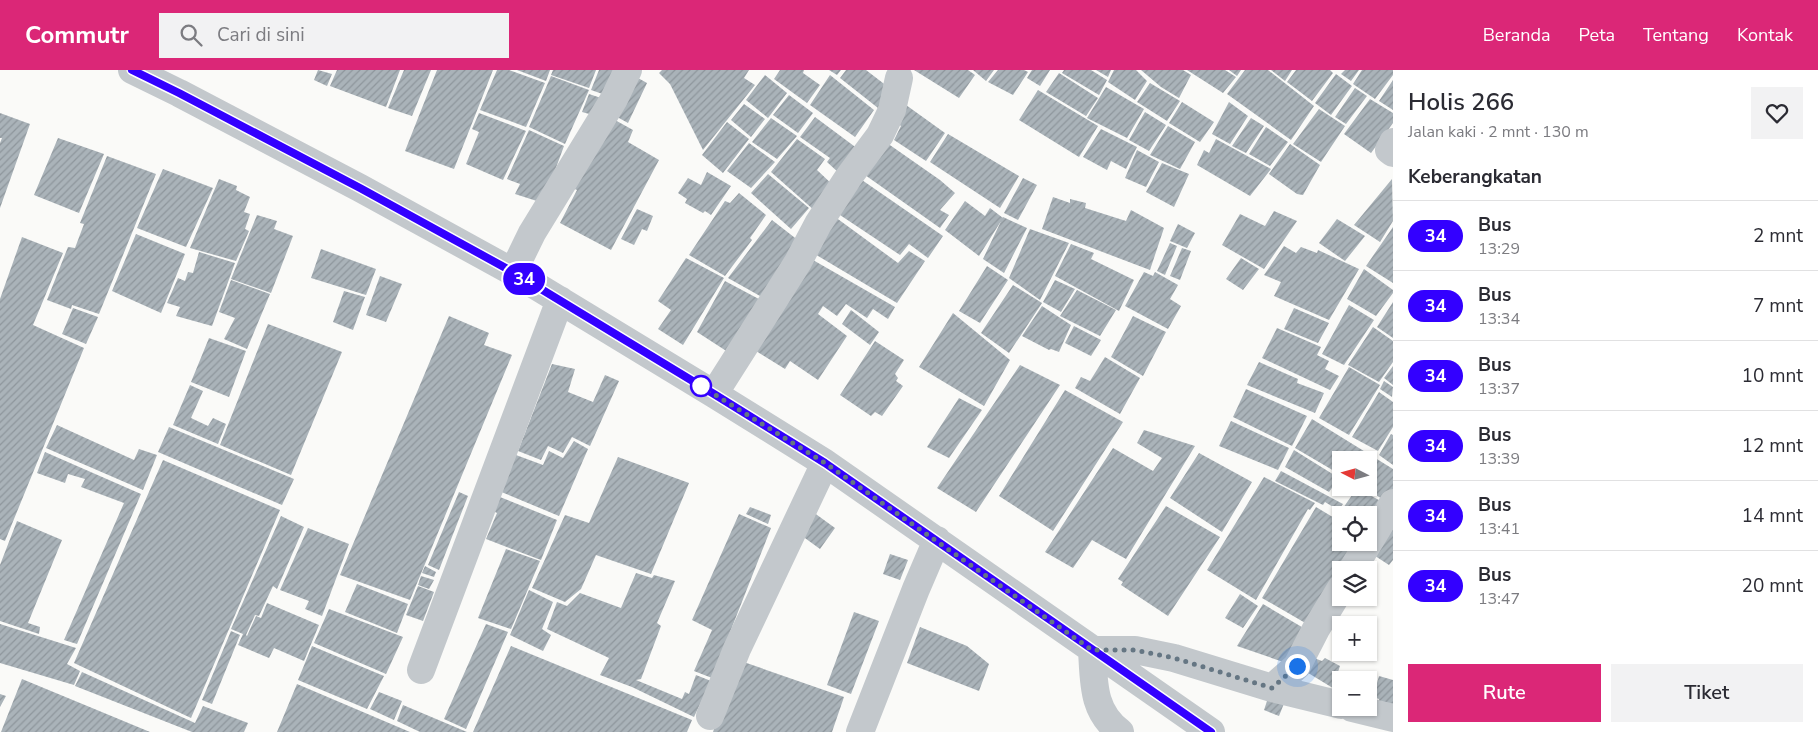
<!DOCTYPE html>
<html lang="id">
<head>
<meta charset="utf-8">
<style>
	:root { --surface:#fff; --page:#f2f2f3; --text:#2b2b33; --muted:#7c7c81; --line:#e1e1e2; --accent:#db2777 }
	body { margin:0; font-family:"Nunito Sans",sans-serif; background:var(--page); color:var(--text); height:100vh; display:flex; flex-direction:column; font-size:19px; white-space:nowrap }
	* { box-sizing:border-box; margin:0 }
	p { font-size:16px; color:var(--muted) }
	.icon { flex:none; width:28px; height:28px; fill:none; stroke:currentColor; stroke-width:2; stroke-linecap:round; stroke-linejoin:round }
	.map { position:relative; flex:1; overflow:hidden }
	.panel { display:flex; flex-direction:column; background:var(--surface); width:425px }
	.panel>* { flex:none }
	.badge { padding:0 10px; border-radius:16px; font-size:18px; line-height:32px }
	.needle { width:32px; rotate:276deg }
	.controls { position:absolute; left:1332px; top:381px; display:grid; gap:10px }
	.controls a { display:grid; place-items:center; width:45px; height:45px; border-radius:0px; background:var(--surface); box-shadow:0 1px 4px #0004; font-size:25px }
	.you { position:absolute; width:25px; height:25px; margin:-12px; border:4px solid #fff; border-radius:50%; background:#1a73e8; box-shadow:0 0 0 8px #1a73e833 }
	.map>.badge { position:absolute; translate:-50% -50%; box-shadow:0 0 0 2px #fff }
	h2 { padding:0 15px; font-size:19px; line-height:45px }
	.round { display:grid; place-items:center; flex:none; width:52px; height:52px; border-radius:0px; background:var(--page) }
	.summary { display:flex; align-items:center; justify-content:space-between; height:85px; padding:0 15px }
	h1 { font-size:24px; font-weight:600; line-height:38px }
	.button { display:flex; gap:10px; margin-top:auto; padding:10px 15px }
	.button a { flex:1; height:58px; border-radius:0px; background:var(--accent); color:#fff; font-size:20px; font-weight:600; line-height:58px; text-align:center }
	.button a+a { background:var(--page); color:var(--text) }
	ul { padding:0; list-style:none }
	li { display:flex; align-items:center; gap:15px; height:70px; padding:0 15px; border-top:1px solid var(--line) }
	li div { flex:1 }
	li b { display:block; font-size:19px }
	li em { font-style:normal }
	li .badge { min-width:55px; font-weight:700; text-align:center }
	header { display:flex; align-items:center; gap:30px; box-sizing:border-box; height:70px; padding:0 25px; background:var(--accent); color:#fff }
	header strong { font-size:24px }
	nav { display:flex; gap:28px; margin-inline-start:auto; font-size:18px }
	.search { width:350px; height:45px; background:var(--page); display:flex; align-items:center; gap:12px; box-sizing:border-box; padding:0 18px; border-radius:0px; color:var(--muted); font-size:19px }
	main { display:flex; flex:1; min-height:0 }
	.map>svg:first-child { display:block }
</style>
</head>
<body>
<header>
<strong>Commutr</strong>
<div class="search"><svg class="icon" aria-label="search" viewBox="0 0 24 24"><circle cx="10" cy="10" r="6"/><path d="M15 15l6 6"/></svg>Cari di sini</div>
<nav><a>Beranda</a><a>Peta</a><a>Tentang</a><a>Kontak</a></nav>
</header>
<main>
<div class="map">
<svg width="1393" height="662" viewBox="0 0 1393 662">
	<defs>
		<pattern id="building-hatch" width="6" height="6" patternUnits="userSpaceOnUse" patternTransform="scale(1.25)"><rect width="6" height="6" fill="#aab3b9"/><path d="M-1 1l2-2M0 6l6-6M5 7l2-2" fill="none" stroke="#8e969c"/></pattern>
	</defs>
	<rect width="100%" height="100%" fill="#fafaf8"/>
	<!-- building -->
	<path fill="url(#building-hatch)" d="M318 0 332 4 327 16 314 10Z
		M337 0H400L386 37 330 16Z
		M404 0H431L412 46 388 38Z
		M437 0H493L454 99 405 81Z
		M497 0H509L545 13 526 57 480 40Z
		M517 0H550L546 11Z
		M553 0H596L589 18 551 5Z
		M599 0H626L614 28 591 20Z
		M662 0H749L744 8 755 15 703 80 670 14 659 3Z
		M780 0H804L803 3 820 15 807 33 774 9Z
		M829 0H841L837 5Z
		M846 0H866L892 20 878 38 840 8Z
		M914 0H968L975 5 959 28Z
		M973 0H994L986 11Z
		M998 0H1024L1028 2 1013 25 988 12Z
		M1032 0H1050L1040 16 1027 8Z
		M1064 0H1091L1107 10 1099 25 1062 3Z
		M1096 0H1111L1108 7Z
		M1114 0H1136L1147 11 1135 30 1108 12Z
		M1141 0H1183L1191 5 1179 28 1161 17Z
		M1187 0H1225L1236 7 1223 23Z
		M1229 0H1241L1237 6Z
		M1245 0H1268L1314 36 1291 70 1227 24Z
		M1271 0H1292L1285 11Z
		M1296 0H1330L1333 3 1312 31 1287 12Z
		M1345 0H1359L1351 11 1341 4Z
		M1362 0H1393V5L1375 29 1353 14Z
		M629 3 647 13 628 53 610 43Z
		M1059 3 1098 28 1086 46 1046 22Z
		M1336 4 1352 16 1331 45 1315 33Z
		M765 5 787 23 768 48 746 30Z
		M830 5 874 40 855 67 810 35Z
		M551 6 589 20 565 74 529 57Z
		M1393 10V40L1379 31Z
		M1150 13 1180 31 1167 51 1137 32Z
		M1106 17 1144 39 1127 68 1087 48Z
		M1355 18 1367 26 1346 54 1335 47Z
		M1038 20 1098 56 1079 87 1019 50Z
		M589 24 610 31 600 47 582 42Z
		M789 25 813 43 798 63 773 45Z
		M1370 29 1393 43V53L1371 83 1344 64Z
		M1182 32 1214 52 1200 72 1169 53Z
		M1229 32 1248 46 1230 74 1212 64Z
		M744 34 765 49 751 67 731 50Z
		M906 35 945 63 926 91 894 70 901 56 894 50Z
		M1319 39 1345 56 1321 92 1293 74Z
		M1145 42 1166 55 1149 81 1129 70Z
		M0 43 30 54 0 138V73L2 68H0Z
		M479 43 526 61 503 110 466 94 479 62 472 59Z
		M606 45 633 60 628 72 659 90 611 180 560 153 577 120 568 116Z
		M815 47 858 79 840 104 827 92 830 88 800 67Z
		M771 48 797 66 777 89 752 72Z
		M1251 48 1264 56 1246 83 1232 76Z
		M727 52 749 69 723 103 702 85Z
		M1168 56 1195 72 1180 99 1150 85Z
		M1266 57 1288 72 1270 96 1249 84Z
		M1101 59 1137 77 1126 99 1111 91 1107 100 1083 87Z
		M529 60 564 76 543 133 515 124 520 114 507 109Z
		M948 64 1019 106 1000 138 930 92Z
		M58 68 104 84 79 143 34 125Z
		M797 69 825 89 817 100 835 117 815 141 771 102Z
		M1216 69 1271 99 1250 126 1197 95 1204 80 1209 83Z
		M749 73 775 92 751 118 727 101Z
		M887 73 940 110 955 123 940 140 949 145 940 158 865 105Z
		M1290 74 1320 95 1303 125 1297 124 1269 104Z
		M1137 80 1159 92 1146 117 1125 108Z
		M107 86 156 104 99 244 72 235 71 239 47 230 68 177 75 178 84 154 80 153Z
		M1162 93 1189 104 1174 137 1146 122Z
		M163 99 213 118 186 177 137 158Z
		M707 102 731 116 711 145 705 141 703 143 685 133 687 129 678 123 688 108 701 115Z
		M768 104 809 138 791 159 751 123Z
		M859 108 943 166 928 188 909 174 900 185 834 141Z
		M1023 108 1037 115 1018 150 1004 143Z
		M219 109 237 116 236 120 250 127 244 142 250 144 245 159 249 161 236 191 190 178Z
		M1392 109 1393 151 1380 172 1354 155Z
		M739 123 766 145 750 168 752 170 725 206 689 185 725 131 730 133Z
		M1053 127 1070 133V129L1086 133 1085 138 1126 151 1131 140 1164 158 1150 200 1042 159Z
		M965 131 985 146 990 138 1003 148 979 186 945 160Z
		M637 139 653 146 647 161 642 159 634 175 621 169Z
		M1274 141 1297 151 1264 199 1222 175 1240 144 1265 156Z
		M831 144 898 193 909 181 925 191 897 233 808 180Z
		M257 145 277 151 274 159 293 166 271 223 231 209Z
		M1003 147 1027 158 1004 203 983 189Z
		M1337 149 1365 166 1345 191 1319 173Z
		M772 150 799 171 769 231 728 208Z
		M1178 154 1195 163 1187 178 1170 171Z
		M1393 157V213L1366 196Z
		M1030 159 1069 173 1040 230 1009 208Z
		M136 164 185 184 161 243 112 221Z
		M22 167 63 183 33 255 84 278 5 471 0 469V229Z
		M1170 173 1177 176 1165 205 1157 201Z
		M1071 174 1094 183 1091 189 1134 210 1119 241 1055 206Z
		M1284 176 1296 183 1301 177 1317 183 1318 180 1359 199 1329 250 1274 226 1281 212 1264 205Z
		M1182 178 1191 181 1180 210 1170 206Z
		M321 179 376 199 366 225 311 208Z
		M199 182 235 193 212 256 176 246 180 237 167 233 178 208 185 211 188 202 193 203Z
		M806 186 895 237 888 249 873 239 867 248 846 234 837 246 823 236 818 244 847 266 818 310 790 291 785 299 748 276Z
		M686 188 724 208 683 275 658 259 671 240 658 231Z
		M1241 188 1259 199 1243 220 1226 209Z
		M987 196 1008 210 980 253 959 241Z
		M1364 199 1393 220V223L1376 246 1347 229Z
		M1144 202 1153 206 1155 202 1178 215 1170 229 1181 236 1168 259 1125 236Z
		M380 206 402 214 386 252 366 245Z
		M231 210 270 224 247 279 224 269 235 248 219 242Z
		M1055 210 1075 219 1061 242 1043 232Z
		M725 211 768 234 734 286 697 262Z
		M1013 215 1042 233 1009 283 981 263Z
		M1077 220 1116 240 1100 266 1060 246Z
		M344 221 365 227 353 260 333 252Z
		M1393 232V268L1377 257Z
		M1349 235 1374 250 1344 295 1322 284Z
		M1042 236 1071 255 1059 282 1051 279 1049 280 1022 266Z
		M73 238 98 247 86 274 62 264Z
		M1294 238 1329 253 1318 273 1284 259Z
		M851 240 879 262 870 275 842 254Z
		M953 243 1010 290 984 336 919 297Z
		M449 246 489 263 484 275 512 285 410 530 340 505Z
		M1133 246 1166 262 1143 306 1111 287Z
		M268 254 342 282 291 405 220 375Z
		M1074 256 1101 270 1091 286 1065 273Z
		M1373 257 1393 271V292L1379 312 1348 295Z
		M1277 258 1321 277 1317 285 1329 291 1325 299 1339 306 1330 320 1262 288Z
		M209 268 246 281 229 327 191 312Z
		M875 271 904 290 895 304 898 308 896 311 903 316 882 346 875 342 871 346 840 325Z
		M1105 287 1140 308 1120 344 1075 318 1081 307 1090 311Z
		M1259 292 1298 309 1297 313 1324 323 1315 343 1247 315Z
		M552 294 575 299 568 322 593 332 605 305 619 311 590 376 572 367 563 383 548 376 541 390 518 381Z
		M1020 295 1060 315 976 442 937 418Z
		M1393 296V315L1384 308Z
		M1349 297 1380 315 1349 365 1319 348Z
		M1384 311 1393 317 1392 327 1380 319Z
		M190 315 203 321 191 348 208 356 213 348 226 354 218 374 173 355Z
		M1246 319 1307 346 1292 376 1233 347Z
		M1065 320 1123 352 1053 461 999 426Z
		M1379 322 1393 332V357L1378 381 1352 367Z
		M959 328 982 340 949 388 927 377Z
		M1312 349 1393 399V426L1388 432 1363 418H1369V390H1341V405L1295 378Z
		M1231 351 1289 378 1278 400 1219 376Z
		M57 355 134 390 139 379 157 385 143 420 46 378Z
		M169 357 294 409 282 435 158 382Z
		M1144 360 1195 376 1126 489 1092 470 1073 498 1045 482 1113 378 1153 401 1162 388 1137 373Z
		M1391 364 1393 365V395L1379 385Z
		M574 371 588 379 559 446 499 421 516 385 543 395 549 381 563 388Z
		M1294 380 1339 408 1329 422 1285 397Z
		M45 382 141 424 77 574 64 570 124 433 81 417 85 409 68 404 65 413 37 403Z
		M1199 383 1252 412 1222 462 1170 428Z
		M618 387 689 413 651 504 596 485 581 519 565 532 532 518 565 445 589 453Z
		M163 390 280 440 191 648 74 593Z
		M1281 401 1343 434 1338 440 1325 432 1323 435 1275 411Z
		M1264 407 1315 433 1310 440 1308 439 1256 530 1207 500Z
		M1357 418 1386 434 1369 456V445H1348L1341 441Z
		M459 422 468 426 439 500 428 495Z
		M495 425 557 450 541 490 486 469 497 443 489 439Z
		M1166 436 1220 467 1168 546 1121 515 1123 512 1118 509Z
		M750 437 771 445 768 454 746 444Z
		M1316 437 1341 452V472H1357L1307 554 1262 528Z
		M813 442 835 458 820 479 798 463Z
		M739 444 771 458 712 608 694 601 712 560 692 550Z
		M281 446 304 457 277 519 273 516 259 546 255 545 246 565 247 566 256 546 261 548 267 533 319 555 304 591 274 578 269 588 238 575 243 564 231 559Z
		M1393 447V490L1389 495 1369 482Z
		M17 451 62 470 28 553 40 557 39 564 0 551V495Z
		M308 458 349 474 322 546 305 539 309 531 280 520Z
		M506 479 540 491 511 559 478 548Z
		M890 484 908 490 900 510 883 504Z
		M425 496 436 502 434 507 422 503Z
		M636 503 652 508 654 505 675 511 657 553 661 556 641 609 636 610 682 629 685 622 689 624 696 605 711 611 694 647 632 617 600 605 609 588 547 559 557 532 567 536 580 523 621 538Z
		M421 506 434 510 429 519 418 515Z
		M357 514 408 534 397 563 345 542Z
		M418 516 434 522 423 551 406 545Z
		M529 520 553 532 542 559 551 565 543 581 510 565Z
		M1240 524 1258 536 1243 558 1225 548Z
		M1263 534 1312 563 1295 596 1237 576Z
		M329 539 403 567 386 604 314 573Z
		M854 542 879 551 851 624 827 615Z
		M0 554 76 578 67 594 80 601 74 615 0 593Z
		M486 554 508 562 466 659 444 649Z
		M920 557 967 576 989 594 979 621 907 593Z
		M231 561 240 565 212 634 202 630Z
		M312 576 384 606 367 639 298 610Z
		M511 576 692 650 687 662H473Z
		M1306 585 1322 591 1325 588 1340 596 1338 602 1344 605 1343 610H1341V623L1300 598Z
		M738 590 844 627 832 662H713Z
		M82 602 195 653 203 636 248 653 244 662H192L75 616Z
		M1379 606 1393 610V642L1377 636 1379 629 1373 627Z
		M22 609 109 645 150 662H1Z
		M297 614 410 662H277Z
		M379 622 402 631 394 650 370 639Z
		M0 624 6 626 0 637Z
		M1269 625 1285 631 1279 646 1264 640Z
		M403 635 467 662H420L397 651Z"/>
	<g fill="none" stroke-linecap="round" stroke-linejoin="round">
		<!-- minor -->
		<path stroke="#c3c8cc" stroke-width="28" d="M132 0 179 23 360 118 513 202 714 324 825 393 1211 662
			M1393 72 1389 80 1393 83
			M513 202 532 163 614 29 628 0
			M714 324 798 192 818 154 848 108 880 65 892 40 899 8
			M1352 500 1393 433
			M421 600 560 230
			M1272 618 1297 596 1316 559 1341 518
			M1352 638 1393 648
			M710 646 737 579 825 393
			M860 662 916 519 937 470
			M1120 662C1092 641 1094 612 1092 580H1135L1174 588 1272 618 1341 635"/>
	</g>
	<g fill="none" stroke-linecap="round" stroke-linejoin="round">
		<defs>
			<path id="line" d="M132 0 179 23 360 118 513 202 714 324 825 393 1211 662"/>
		</defs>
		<!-- line casing -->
		<use href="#line" stroke="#fff" stroke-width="11"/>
		<!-- line -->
		<use href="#line" stroke="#30f" stroke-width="8"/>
		<!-- walk -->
		<path stroke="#657683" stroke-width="5" stroke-dasharray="0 9" d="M701 316 825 393 1092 580H1135L1174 588 1272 618 1297 596"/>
	</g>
	<!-- markers -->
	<circle fill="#fff" stroke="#30f" stroke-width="2.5" cx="701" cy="316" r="10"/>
</svg>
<div class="controls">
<a><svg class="needle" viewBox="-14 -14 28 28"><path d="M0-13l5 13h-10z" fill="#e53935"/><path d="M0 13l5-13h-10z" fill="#7c7c81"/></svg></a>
<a><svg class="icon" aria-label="locate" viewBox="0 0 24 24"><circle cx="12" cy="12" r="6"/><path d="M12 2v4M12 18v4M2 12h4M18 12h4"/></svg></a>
<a><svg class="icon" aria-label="layers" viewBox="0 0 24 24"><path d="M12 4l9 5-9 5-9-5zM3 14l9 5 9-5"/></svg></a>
<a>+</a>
<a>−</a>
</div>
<div class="you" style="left:1297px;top:596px"></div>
<b class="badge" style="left:524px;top:209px;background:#30f;color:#fff">34</b>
</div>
<section class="panel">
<div class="summary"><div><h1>Holis 266</h1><p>Jalan kaki · 2 mnt · 130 m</p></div><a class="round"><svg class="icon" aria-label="heart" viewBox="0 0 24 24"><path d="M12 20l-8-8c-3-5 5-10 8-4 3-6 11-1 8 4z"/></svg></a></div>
<h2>Keberangkatan</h2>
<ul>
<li><span class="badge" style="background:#30f;color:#fff">34</span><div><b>Bus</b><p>13:29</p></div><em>2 mnt</em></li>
<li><span class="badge" style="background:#30f;color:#fff">34</span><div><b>Bus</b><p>13:34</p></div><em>7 mnt</em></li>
<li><span class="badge" style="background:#30f;color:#fff">34</span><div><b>Bus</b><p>13:37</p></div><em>10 mnt</em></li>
<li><span class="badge" style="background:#30f;color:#fff">34</span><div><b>Bus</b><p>13:39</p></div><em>12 mnt</em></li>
<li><span class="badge" style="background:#30f;color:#fff">34</span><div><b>Bus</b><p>13:41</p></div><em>14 mnt</em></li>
<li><span class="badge" style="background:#30f;color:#fff">34</span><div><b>Bus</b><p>13:47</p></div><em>20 mnt</em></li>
</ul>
<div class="button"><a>Rute</a><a>Tiket</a></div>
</section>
</main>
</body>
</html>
